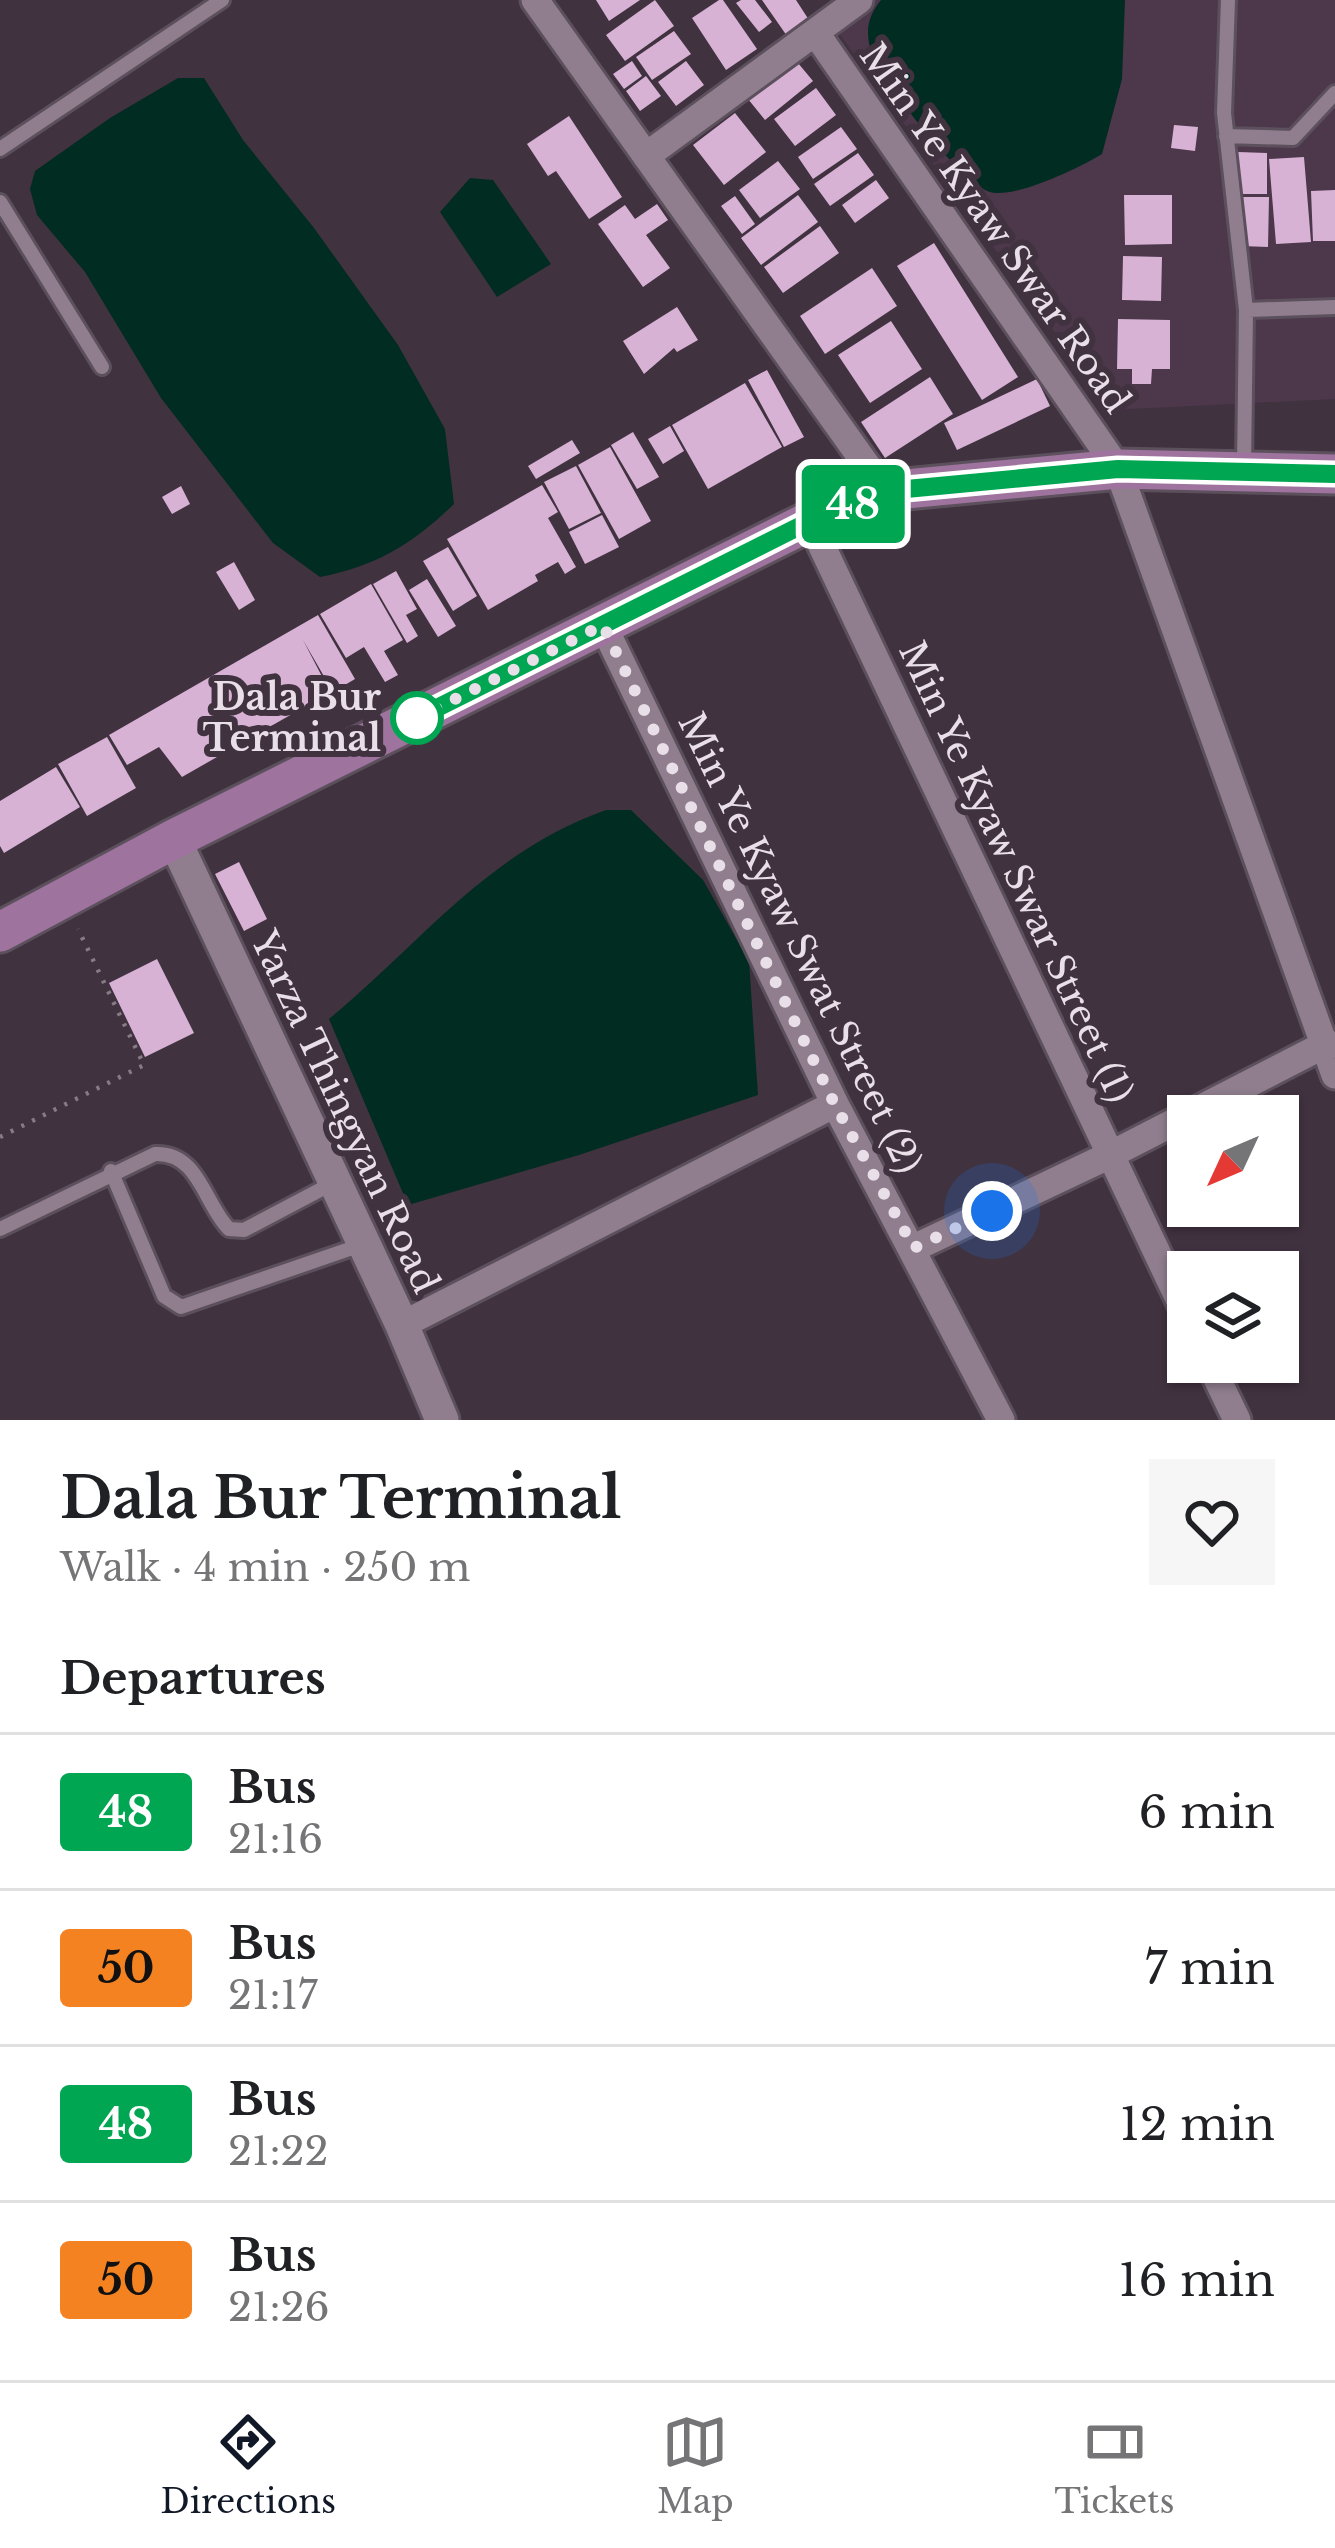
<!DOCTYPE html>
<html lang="en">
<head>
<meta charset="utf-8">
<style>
	:root { --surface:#fff; --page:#f6f6f6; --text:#202124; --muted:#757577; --line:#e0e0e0; --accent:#111827 }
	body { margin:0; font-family:"Libre Baskerville",serif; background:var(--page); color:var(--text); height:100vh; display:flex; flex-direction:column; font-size:45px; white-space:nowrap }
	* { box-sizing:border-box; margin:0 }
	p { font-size:39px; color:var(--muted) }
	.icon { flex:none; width:66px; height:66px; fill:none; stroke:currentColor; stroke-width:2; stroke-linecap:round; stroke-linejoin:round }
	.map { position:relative; height:1420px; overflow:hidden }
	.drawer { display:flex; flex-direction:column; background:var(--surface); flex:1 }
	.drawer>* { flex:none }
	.badge { padding:0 24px; border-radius:9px; font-size:42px; line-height:78px }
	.needle { width:78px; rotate:226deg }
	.tools { position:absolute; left:1167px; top:1095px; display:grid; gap:24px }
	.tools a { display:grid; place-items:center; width:132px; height:132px; border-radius:0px; background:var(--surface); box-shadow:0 3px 9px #0004; font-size:60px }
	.you { position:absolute; width:60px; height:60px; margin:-30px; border:9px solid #fff; border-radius:50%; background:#1a73e8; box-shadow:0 0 0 18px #1a73e833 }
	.map>.badge { position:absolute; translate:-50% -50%; box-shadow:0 0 0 6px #fff }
	h2 { padding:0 60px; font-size:45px; line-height:108px }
	.round { display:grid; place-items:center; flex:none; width:126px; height:126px; border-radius:0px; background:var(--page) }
	.overview { display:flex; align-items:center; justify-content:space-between; height:204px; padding:0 60px }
	h1 { font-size:57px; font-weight:700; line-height:90px }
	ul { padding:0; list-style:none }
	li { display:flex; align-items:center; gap:36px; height:156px; padding:0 60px; border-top:3px solid var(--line) }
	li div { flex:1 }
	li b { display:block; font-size:45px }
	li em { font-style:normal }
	li .badge { min-width:132px; font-weight:700; text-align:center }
	.tab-bar { display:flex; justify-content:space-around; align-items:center; height:168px; border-top:3px solid var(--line); background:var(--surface); font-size:33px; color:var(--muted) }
	.tab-bar a { display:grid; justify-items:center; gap:6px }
	.tab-bar .current { color:var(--accent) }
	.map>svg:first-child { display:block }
</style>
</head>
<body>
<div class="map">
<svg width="1335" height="1420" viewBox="0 0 1335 1420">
	<rect width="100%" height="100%" fill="#413240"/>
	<!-- built -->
	<path fill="#4c374b" d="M873 0H1335V399L1111 410 835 28Z"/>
	<!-- water -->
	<path fill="#002c22" d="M881 0H1125L1122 79 1102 154C1079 168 1015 199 990 192 959 182 874 73 869 43 866 25 870 14 881 0Z
		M178 78H204L243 140 314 228 398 345 445 429 454 504C413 544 376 566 320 577L273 543 161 398 85 272 37 215 30 189 35 171 110 118Z
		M470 178 493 180 551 264 497 297 440 212Z
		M606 810H631L703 880 749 961 758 1095 579 1155 408 1205 329 1019C422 942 486 853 606 810Z"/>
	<!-- building -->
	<path fill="#d7b2d5" d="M596 0H640L609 21Z
		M655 0 674 26 625 61 606 35Z
		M719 0H723L757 49 726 70 692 18Z
		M741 0H755L772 22 759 32 736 3Z
		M762 0H796L809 20 787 36Z
		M674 31 691 54 652 80 636 57Z
		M793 57 813 81 765 120 748 99Z
		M632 61 642 76 624 89 613 74Z
		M686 61 704 85 676 106 658 82Z
		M646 76 661 96 640 111 626 91Z
		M816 88 836 115 795 146 774 119Z
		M735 113 766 152 724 185 693 145Z
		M569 116 622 197 589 219 556 171 548 176 527 144Z
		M1174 125 1198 127 1195 151 1171 148Z
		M841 127 857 149 813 179 798 157Z
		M1238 152 1267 153V194H1238Z
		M858 153 874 175 830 206 814 184Z
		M1304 157 1311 242 1276 244 1269 159Z
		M778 161 800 189 760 218 739 190Z
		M876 180 889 198 855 223 842 205Z
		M1335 190V241H1313L1311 191Z
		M798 195 818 222 761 265 741 238Z
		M1124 195H1172V244L1125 245Z
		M735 196 755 224 742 234 721 206Z
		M1242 197H1269L1268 247 1241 246Z
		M657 204 668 220 646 235 670 268 643 287 598 224 625 205 635 219Z
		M820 226 839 253 783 293 764 267Z
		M934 243 1018 377 982 400 897 266Z
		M1123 256 1162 257 1161 301 1122 300Z
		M872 268 897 306 825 354 800 316Z
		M677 307 698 340 677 352 674 348 644 374 623 341Z
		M1118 319 1170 320V369H1152L1151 384H1132V369H1117Z
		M891 321 922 369 870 403 838 355Z
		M767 370 804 437 784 447 748 380Z
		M930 377 953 414 885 458 861 422Z
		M1037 379 1050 406 957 450 944 423Z
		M745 383 782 447 708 489 672 425Z
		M670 426 684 451 663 464 648 439Z
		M633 432 659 477 637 489 611 445Z
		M572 440 580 453 536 479 528 466Z
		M610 447 651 521 619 539 578 465Z
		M576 466 601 513 569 529 544 482Z
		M542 485 558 512 548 518 576 567 565 574 558 562 535 575 538 581 488 610 447 539Z
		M181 486 190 504 172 514 162 497Z
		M602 515 619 547 585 564 569 532Z
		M448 547 477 596 453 611 423 561Z
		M234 562 255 600 239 610 216 572Z
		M396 571 417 609 406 615 418 636 407 643 373 584Z
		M427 579 456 626 438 637 409 590Z
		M371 584 403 640 384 651 398 675 385 682 364 647 346 658 320 614Z
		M318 615 355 679 333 692 303 640 328 688 320 693 322 697 182 777 159 747 127 765 109 735Z
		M107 737 136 788 87 816 58 764Z
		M56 767 80 807 4 853 0 846V801Z
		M239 862 267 919 244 931 215 874Z
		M157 959 194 1033 145 1057 109 983Z"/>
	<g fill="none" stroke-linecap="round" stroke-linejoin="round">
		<defs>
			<path id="service" d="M1228 0 1224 113 1246 310 1244 467
				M1226 136 1293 138 1335 93
				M0 149 222 0
				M0 202 102 367
				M1246 310 1335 307
				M111 1171 164 1296 181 1307 364 1244
				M0 1229 155 1154C199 1152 204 1204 229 1229L244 1230 335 1182"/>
			<path id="minor" d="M535 0 885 491
				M815 32 1118 469 1335 1075
				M646 156 859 0
				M810 521 1188 1318
				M603 625 835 1104 1001 1420
				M914 1248 1110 1155 1322 1046 1335 1045
				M402 1325 835 1104
				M1209 1362 1237 1420"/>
			<path id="tertiary" d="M174 839 402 1325 442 1420"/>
			<path id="secondary" d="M0 932 174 839 810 521 885 491 1118 469 1335 474"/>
		</defs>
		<!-- service casing -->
		<use href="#service" stroke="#5d505d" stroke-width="20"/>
		<!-- minor casing -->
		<use href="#minor" stroke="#5d505d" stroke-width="33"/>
		<!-- tertiary casing -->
		<use href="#tertiary" stroke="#5d505d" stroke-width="39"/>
		<!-- secondary casing -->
		<use href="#secondary" stroke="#5d505d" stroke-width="45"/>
		<!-- path -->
		<path stroke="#877b86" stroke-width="4.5" stroke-dasharray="3 9" stroke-linecap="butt" d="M0 1137 144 1065 78 929"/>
		<!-- service -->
		<use href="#service" stroke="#907e8f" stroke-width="14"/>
		<!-- minor -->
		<use href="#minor" stroke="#907e8f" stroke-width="27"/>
		<!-- tertiary -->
		<use href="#tertiary" stroke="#907e8f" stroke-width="33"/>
		<!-- secondary -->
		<use href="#secondary" stroke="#9e739d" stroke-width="39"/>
	</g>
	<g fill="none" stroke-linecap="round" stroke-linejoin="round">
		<defs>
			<path id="line" d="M417 718 810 521 885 491 1118 469 1335 474"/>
		</defs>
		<!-- line casing -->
		<use href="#line" stroke="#fff" stroke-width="27"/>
		<!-- line -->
		<use href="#line" stroke="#00a651" stroke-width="18"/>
		<!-- walk -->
		<path stroke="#e9dfe8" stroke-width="12" stroke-dasharray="0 21.6" d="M417 718 603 625 835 1105 914 1248 992 1211"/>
	</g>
	<!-- markers -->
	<circle fill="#fff" stroke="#00a651" stroke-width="6" cx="417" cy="718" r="24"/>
	<g text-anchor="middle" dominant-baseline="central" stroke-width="12" stroke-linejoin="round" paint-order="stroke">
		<!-- street labels -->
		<g font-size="36" fill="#e9dfe8" stroke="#413240">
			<text transform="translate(995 228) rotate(55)">Min Ye Kyaw Swar Road</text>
			<text transform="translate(1016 872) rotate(65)">Min Ye Kyaw Swar Street (1)</text>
			<text transform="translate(800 943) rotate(64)">Min Ye Kyaw Swat Street (2)</text>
			<text transform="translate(345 1112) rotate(65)">Yarza Thingyan Road</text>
		</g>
		<!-- stop labels -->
		<g font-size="36" font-weight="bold" fill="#e9dfe8" stroke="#413240" text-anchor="end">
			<text x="381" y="697">Dala Bur<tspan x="381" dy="41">Terminal</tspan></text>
		</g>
	</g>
</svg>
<div class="tools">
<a><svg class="needle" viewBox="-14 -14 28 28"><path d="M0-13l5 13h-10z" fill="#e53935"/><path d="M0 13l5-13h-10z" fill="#757577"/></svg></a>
<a><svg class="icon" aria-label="layers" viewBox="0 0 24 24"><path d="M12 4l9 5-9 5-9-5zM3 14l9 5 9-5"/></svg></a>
</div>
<div class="you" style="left:992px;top:1211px"></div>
<b class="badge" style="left:853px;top:504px;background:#00a651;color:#fff">48</b>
</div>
<section class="drawer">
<div class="overview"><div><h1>Dala Bur Terminal</h1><p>Walk · 4 min · 250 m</p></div><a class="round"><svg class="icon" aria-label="heart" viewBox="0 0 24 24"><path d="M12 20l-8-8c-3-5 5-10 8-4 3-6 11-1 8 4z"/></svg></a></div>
<h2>Departures</h2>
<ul>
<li><span class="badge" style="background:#00a651;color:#fff">48</span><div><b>Bus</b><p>21:16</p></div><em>6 min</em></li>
<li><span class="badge" style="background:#f58220;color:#111">50</span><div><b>Bus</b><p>21:17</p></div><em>7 min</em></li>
<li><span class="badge" style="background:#00a651;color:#fff">48</span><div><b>Bus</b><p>21:22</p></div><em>12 min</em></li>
<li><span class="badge" style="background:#f58220;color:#111">50</span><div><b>Bus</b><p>21:26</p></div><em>16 min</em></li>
</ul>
</section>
<nav class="tab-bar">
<a class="current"><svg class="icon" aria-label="directions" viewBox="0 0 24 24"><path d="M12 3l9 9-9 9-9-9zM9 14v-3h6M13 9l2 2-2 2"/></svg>Directions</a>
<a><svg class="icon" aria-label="map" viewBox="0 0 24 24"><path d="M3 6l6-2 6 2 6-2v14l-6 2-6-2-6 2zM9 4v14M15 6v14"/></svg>Map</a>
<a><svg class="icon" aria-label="tickets" viewBox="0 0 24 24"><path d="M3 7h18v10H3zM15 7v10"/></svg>Tickets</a>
</nav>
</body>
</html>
